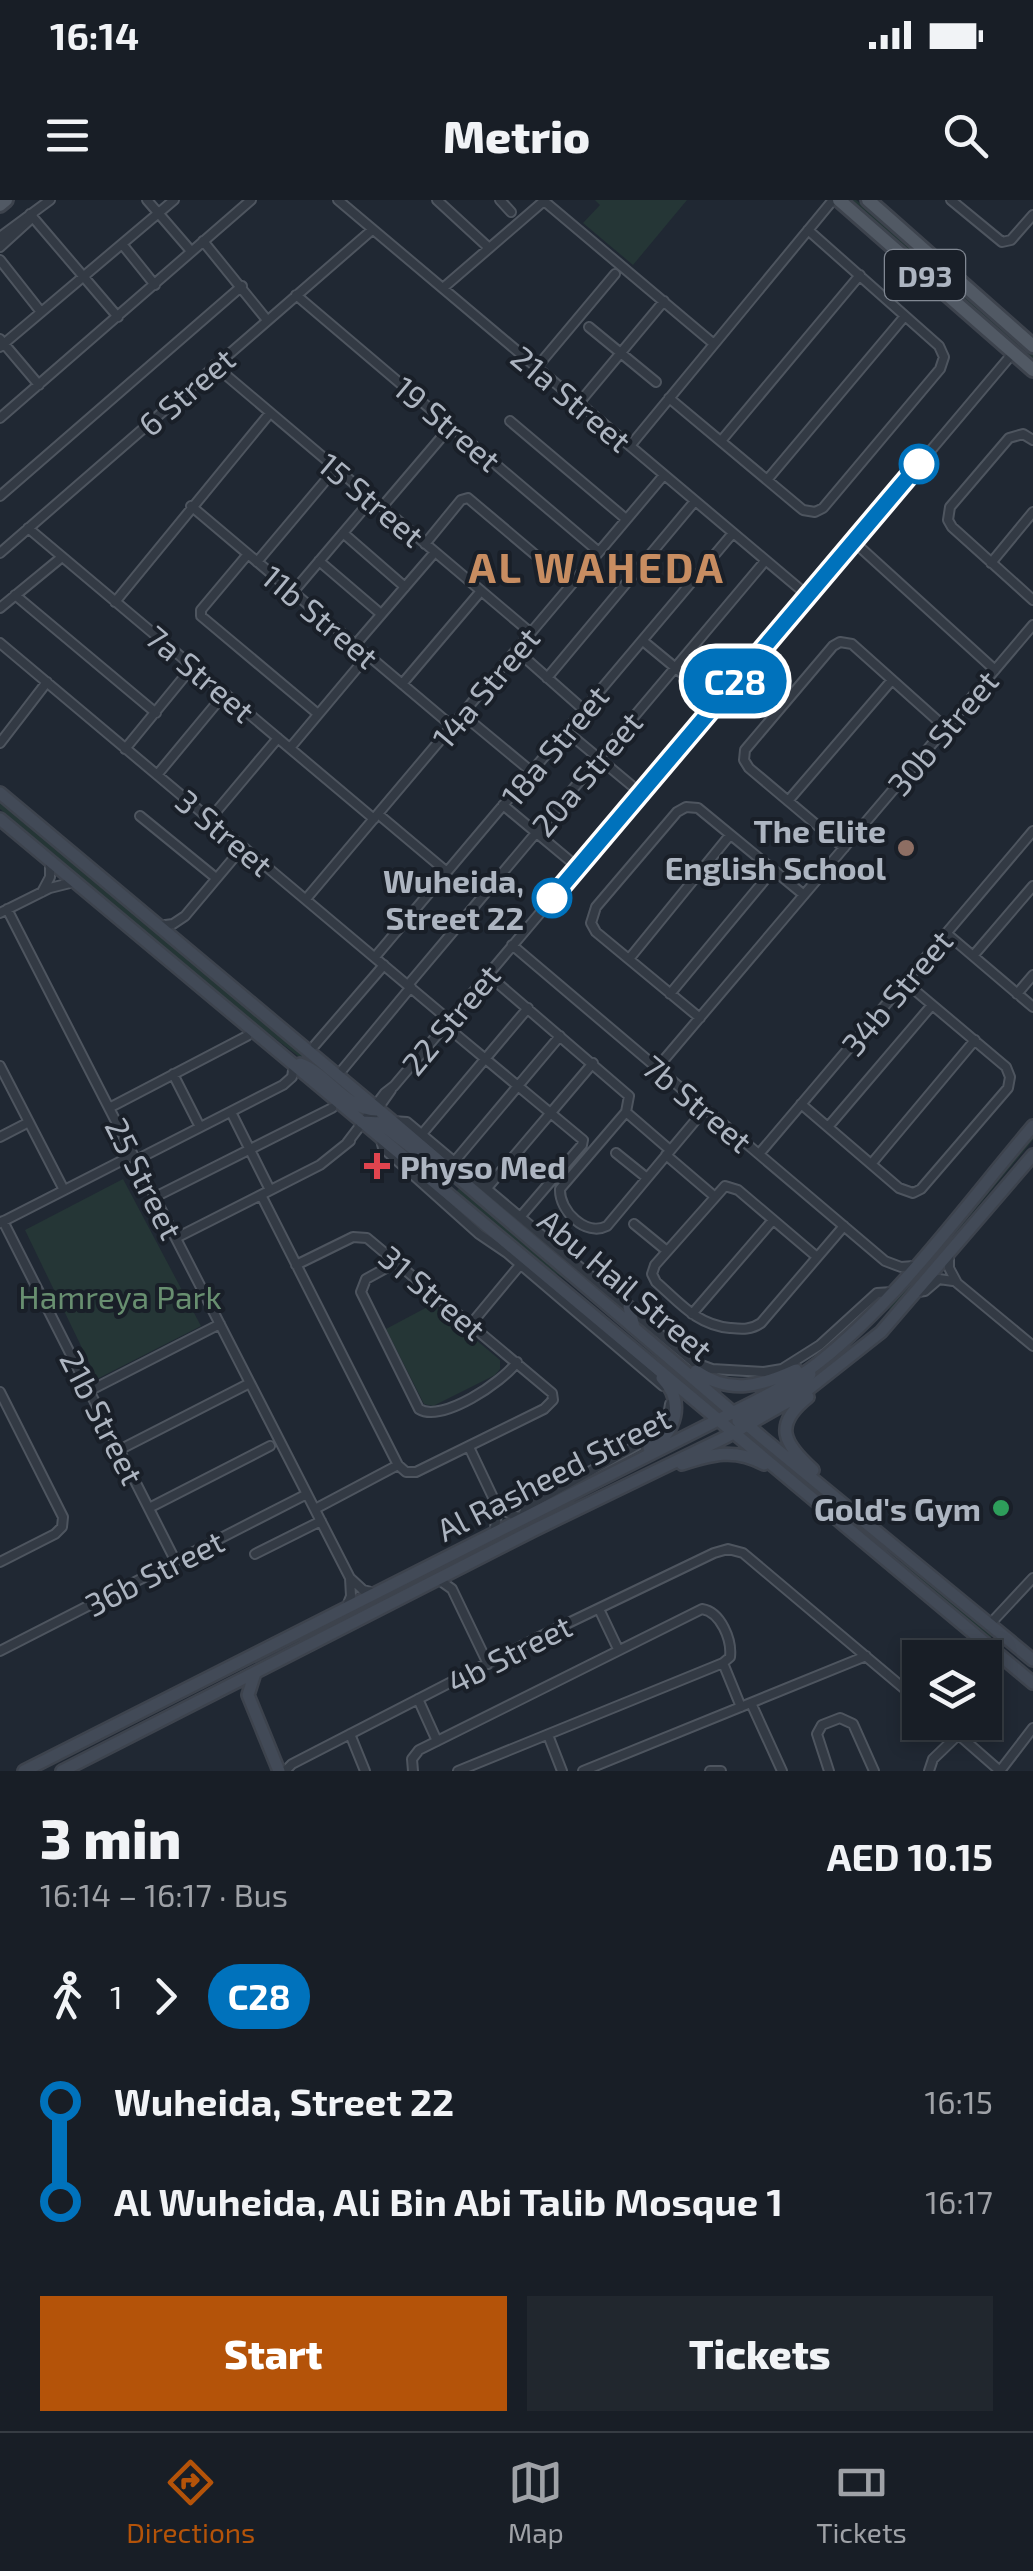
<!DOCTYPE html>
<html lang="en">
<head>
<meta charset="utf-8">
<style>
	:root { --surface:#181e26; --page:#21272e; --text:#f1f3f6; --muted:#9fa2a7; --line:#363c43; --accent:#b45309 }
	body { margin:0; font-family:"Exo 2",sans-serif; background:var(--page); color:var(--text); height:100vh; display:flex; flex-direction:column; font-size:38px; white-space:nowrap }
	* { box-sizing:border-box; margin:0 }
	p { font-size:32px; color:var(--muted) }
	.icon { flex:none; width:55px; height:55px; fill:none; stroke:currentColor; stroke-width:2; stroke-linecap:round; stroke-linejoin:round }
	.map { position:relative; height:1571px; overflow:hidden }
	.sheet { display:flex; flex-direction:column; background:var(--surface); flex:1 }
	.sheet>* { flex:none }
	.badge { padding:0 20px; border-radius:32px; font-size:35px; line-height:65px }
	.tools { position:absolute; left:902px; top:1440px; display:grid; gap:20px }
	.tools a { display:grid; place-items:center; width:100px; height:100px; border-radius:0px; background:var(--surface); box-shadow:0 5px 15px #0003,0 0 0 2px var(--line); font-size:50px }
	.map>.badge { position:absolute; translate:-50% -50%; box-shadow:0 0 0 5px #fff }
	.legs { display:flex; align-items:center; gap:15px; height:110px; padding:0 40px; font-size:32px }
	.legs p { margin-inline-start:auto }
	.headline { display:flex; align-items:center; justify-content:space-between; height:170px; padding:0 40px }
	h1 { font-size:55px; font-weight:800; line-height:75px }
	.cta { display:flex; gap:20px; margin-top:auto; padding:20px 40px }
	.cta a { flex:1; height:115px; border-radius:0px; background:var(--accent); color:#fff; font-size:40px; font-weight:800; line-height:115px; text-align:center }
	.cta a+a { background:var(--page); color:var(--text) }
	ul { padding:0 40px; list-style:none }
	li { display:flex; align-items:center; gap:35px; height:100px; font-size:38px }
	li i { display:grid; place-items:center; width:15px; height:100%; margin:0 12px; background:currentColor }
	li i::after { content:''; width:25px; height:25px; margin:-12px; border:8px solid; border-radius:50%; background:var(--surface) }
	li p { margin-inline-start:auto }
	li:first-child i { background:linear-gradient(#0000 50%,currentColor 0) }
	li:last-child i { background:linear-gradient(currentColor 50%,#0000 0) }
	.status { display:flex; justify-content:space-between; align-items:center; height:70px; padding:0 50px; background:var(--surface); direction:ltr }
	.status svg { height:28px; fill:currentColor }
	header { display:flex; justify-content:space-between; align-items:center; height:130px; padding:0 40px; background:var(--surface); font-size:45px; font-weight:800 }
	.tab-bar { display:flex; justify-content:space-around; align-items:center; height:140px; border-top:2px solid var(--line); background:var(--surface); font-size:28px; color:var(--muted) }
	.tab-bar a { display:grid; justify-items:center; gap:5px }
	.tab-bar .selected { color:var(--accent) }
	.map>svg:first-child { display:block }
</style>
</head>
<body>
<div class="status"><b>16:14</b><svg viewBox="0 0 49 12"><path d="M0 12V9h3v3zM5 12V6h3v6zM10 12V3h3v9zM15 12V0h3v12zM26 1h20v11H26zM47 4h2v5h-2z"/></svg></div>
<header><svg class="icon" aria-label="menu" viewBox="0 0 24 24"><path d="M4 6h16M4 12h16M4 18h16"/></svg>Metrio<svg class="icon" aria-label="search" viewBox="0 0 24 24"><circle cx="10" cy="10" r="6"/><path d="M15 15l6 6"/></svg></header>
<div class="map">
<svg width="1033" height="1571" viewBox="0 0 1033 1571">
	<rect width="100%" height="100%" fill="#202833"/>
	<!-- green -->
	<path fill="#253636" d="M595 0H687L633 65 583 23 600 5Z
		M850 0H856L1033 152V162Z
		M0 601 353 895 351 897 251 820 0 609Z
		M1033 934V940L891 1111 889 1109 924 1061Z
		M123 979 201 1126 97 1179 25 1030Z
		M460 987 591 1097 545 1066 456 992Z
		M433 1104 500 1160V1169L495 1175 433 1206 424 1204 386 1129Z
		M559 1307 525 1328 408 1389 405 1384Z
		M903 1361 994 1433 989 1440 900 1364Z"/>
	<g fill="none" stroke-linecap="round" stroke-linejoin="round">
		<defs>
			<path id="street" d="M147 0 191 51
				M338 0 807 395
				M437 0 488 47
				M500 0 511 12
				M951 0 1002 42 1011 40 1033 15
				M544 1 714 144
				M30 14 118 117
				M0 37 50 0
				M203 41 267 120
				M122 44 155 85
				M0 47 33 17
				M0 60 41 112
				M443 88 545 0
				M296 95 599 352
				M589 127 656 182
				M0 139 39 185
				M0 147 174 0
				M214 165 531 433
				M537 167 615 74
				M669 198 803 310 815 312 823 308 940 169 944 157 939 146 808 30
				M579 203 664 101
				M0 218 251 0
				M510 221 626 319
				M1033 240 1023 234 1009 238 950 307 948 320 952 327 1033 400
				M721 241 860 75
				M630 246 833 0
				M767 280 905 116
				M0 296 242 86
				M191 306 452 526
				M382 307 451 226
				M28 328 374 619
				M343 333 405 387
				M853 341 995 470
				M425 344 461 300 468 298 571 385
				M0 353 372 30
				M248 354 201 410V416L318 514
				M319 361 381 414
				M257 362 336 268
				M991 363 1033 312
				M293 392 372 299
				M15 395 156 513
				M115 402 270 213
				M0 408 62 357
				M643 441 717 502
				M0 443 449 820
				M355 445 435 352
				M516 450 584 510
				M547 478 695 301
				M402 484 481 391
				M462 514 532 572
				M566 531 631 585
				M0 543 47 482
				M290 548 368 455
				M125 549 193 466
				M157 575 225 493
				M788 601 892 480
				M503 605 569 660
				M378 614 447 672
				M140 616 216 678
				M210 619 278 538
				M844 648 749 568 744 560 745 550 833 446 840 442 852 444 946 528
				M42 692 50 677V660
				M306 699 664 275
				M7 709 350 1378 351 1396 347 1406
				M0 713 50 688 74 682
				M158 726 173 724 185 716 243 647
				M946 733 1033 807
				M512 745 885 1061 901 1067 914 1066
				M973 756 1033 686
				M375 757 733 333
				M629 759 730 635
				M487 774 629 896 626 912 560 989C559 1011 586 1037 607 1026L705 909
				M408 785 765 361
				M670 794 773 670
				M1017 794 1033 775
				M700 818 596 732 591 723 596 707 677 612 686 607 698 608 804 695
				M453 832 583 940 582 945 521 1016
				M315 845 384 765
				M0 866 64 990
				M657 868 1033 425
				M343 869 411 787
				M173 874 200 927
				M801 904 899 988 913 993 921 989 1008 888 1010 877 1006 867 905 782
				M109 908 247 836
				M231 912 270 990
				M626 912 670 950
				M392 921 407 922 693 1162 712 1169 764 1172 782 1169 820 1145 877 1093 892 1092
				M367 924 391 890
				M828 927 932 805
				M422 934 528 808
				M380 936 383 948 479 1034 507 1053 663 1186
				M0 937 29 922
				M347 943 385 893 394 886 1013 153
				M616 953 647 978
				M759 954 1033 631
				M666 955 714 996
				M136 960 283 885 292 877 294 864
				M454 962 560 836
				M872 963 975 840
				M487 988 593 863
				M261 995 398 1265
				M155 997 332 908
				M3 1021 175 1360
				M0 1023 133 955
				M634 1024 667 1051
				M176 1038 320 965 350 941
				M949 1054V1068L957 1083 1033 1146
				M817 1057 738 990 725 986 655 1065 652 1074 656 1082C680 1103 697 1125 730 1128 742 1129 751 1130 761 1123L844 1026
				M397 1062 366 1079 361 1092 419 1209C442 1223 503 1182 517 1162
				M296 1065 353 1037 367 1038 552 1193 553 1200 544 1209 416 1272H406L398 1265
				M918 1092 925 1091 939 1079 953 1081
				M692 1114 773 1020
				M471 1124 520 1065
				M89 1191 220 1124
				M0 1192 63 1317 62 1327 55 1334 0 1362
				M469 1247 498 1308 494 1334
				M119 1250 250 1183
				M149 1308 270 1246
				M498 1308 522 1319 526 1307 659 1233 667 1222 670 1204
				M315 1309 398 1265
				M255 1354 321 1321
				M350 1378 363 1390 375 1393
				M438 1379 452 1389 488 1464
				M599 1409 618 1449
				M991 1423 1033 1378
				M0 1451 307 1294
				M723 1463 741 1507
				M418 1499 437 1541
				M751 1503 782 1571
				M944 1522 1000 1571
				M350 1534 365 1571
				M548 1535 562 1571
				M285 1571 292 1564 535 1439 714 1353 728 1349 743 1353 920 1502
				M413 1571 412 1559 419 1550 702 1409C721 1412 732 1440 730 1457L723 1463 458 1571
				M583 1571 866 1456
				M710 1571H721
				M829 1571 817 1534 822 1525 840 1518 853 1524 874 1571
				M929 1571 933 1559 958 1535
				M1000 1571 1033 1528"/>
			<path id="secondary" d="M0 593 392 921 764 1239 1033 1460
				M0 619 1033 1483
				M300 864C328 874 346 910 377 910
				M362 922 380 923 421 955
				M629 1107 634 1127
				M696 1171C730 1195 761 1186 796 1170
				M808 1197C773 1225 783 1243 813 1270
				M738 1221 791 1190 810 1174
				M649 1248C677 1232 685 1202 662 1178
				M682 1264C712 1254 735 1248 764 1264
				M255 1473 248 1495 279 1571
				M24 1571 712 1223C747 1205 786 1188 818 1163 898 1100 966 1005 1033 926
				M62 1571 534 1330 726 1237 805 1192 881 1132 1033 955"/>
			<path id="primary" d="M839 0 1033 170
				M868 0 1033 146
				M0 5 6 0"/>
		</defs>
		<!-- street casing -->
		<use href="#street" stroke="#4e555f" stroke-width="12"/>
		<!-- secondary casing -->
		<use href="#secondary" stroke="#3d434d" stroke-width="16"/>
		<!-- primary casing -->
		<use href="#primary" stroke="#3d434d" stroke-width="18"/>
		<!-- street -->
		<use href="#street" stroke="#333a44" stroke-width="8"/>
		<!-- secondary -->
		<use href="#secondary" stroke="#424a57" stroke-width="11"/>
		<!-- primary -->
		<use href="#primary" stroke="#515964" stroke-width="12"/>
	</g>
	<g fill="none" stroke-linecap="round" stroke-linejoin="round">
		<defs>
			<path id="line-1" d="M552 698 919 264"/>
		</defs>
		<!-- line-1 casing -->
		<use href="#line-1" stroke="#fff" stroke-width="22"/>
		<!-- line-1 -->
		<use href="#line-1" stroke="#0072bc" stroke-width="15"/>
	</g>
	<!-- markers -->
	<g fill="#fff" stroke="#0072bc" stroke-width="5">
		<circle cx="919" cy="264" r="18"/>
		<circle cx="552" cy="698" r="18"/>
	</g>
	<circle fill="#8d6e63" stroke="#191f28" stroke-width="4" cx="906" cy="648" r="10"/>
	<path fill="#e0444e" stroke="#191f28" stroke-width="4" d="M372 951h10v10h10v10h-10v10h-10v-10h-10v-10h10z"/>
	<circle fill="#2e9e5b" stroke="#191f28" stroke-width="4" cx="1001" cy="1308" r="10"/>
	<g text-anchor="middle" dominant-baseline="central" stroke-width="8" stroke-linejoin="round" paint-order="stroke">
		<!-- shield labels -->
		<rect fill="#191f28" stroke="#818893" stroke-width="2.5" x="885" y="50" width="80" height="50" rx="8"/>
		<g font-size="30" font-weight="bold" fill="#adb5c1">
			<text x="925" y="75">D93</text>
		</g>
		<!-- street labels -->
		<g font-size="32" fill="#adb5c1" stroke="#191f28">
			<text transform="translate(186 191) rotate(-41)">6 Street</text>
			<text transform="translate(572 198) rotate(40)">21a Street</text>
			<text transform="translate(448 223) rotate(40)">19 Street</text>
			<text transform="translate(372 299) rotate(40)">15 Street</text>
			<text transform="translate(321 416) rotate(40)">11b Street</text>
			<text transform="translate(201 473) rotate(40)">7a Street</text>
			<text transform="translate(485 487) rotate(-50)">14a Street</text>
			<text transform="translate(942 532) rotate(-50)">30b Street</text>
			<text transform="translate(554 545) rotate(-50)">18a Street</text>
			<text transform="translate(586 573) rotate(-50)">20a Street</text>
			<text transform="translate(225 632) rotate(40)">3 Street</text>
			<text transform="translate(896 792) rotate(-50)">34b Street</text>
			<text transform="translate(450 819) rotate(-50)">22 Street</text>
			<text transform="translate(698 903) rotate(40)">7b Street</text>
			<text transform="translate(145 978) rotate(63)">25 Street</text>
			<text transform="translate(626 1084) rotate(40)">Abu Hail Street</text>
			<text transform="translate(433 1092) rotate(40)">31 Street</text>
			<text transform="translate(103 1217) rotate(63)">21b Street</text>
			<text transform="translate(553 1273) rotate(-27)">Al Rasheed Street</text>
			<text transform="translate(154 1372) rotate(-27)">36b Street</text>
			<text transform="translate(509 1453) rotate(-27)">4b Street</text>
		</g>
		<!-- poi labels -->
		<g font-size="32" font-weight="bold" fill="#adb5c1" stroke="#191f28" text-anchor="end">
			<text x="886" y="630">The Elite<tspan x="886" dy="37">English School</tspan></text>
			<text x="400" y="966" text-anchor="start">Physo Med</text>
			<text x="981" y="1308">Gold's Gym</text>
		</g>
		<!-- stop labels -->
		<g font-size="32" font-weight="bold" fill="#adb5c1" stroke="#191f28" text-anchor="end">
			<text x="524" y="680">Wuheida,<tspan x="524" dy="37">Street 22</tspan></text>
		</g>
		<!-- park labels -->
		<g font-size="32" fill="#688f70" stroke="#191f28">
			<text x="120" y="1096">Hamreya Park</text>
		</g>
		<!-- district labels -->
		<g font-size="42" font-weight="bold" letter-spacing="2.5" fill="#c88d61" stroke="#191f28">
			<text x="597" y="366">AL WAHEDA</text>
		</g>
	</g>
</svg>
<div class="tools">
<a><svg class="icon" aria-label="layers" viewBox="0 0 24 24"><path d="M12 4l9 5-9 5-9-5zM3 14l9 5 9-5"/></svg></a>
</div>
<b class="badge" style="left:735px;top:481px;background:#0072bc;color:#fff">C28</b>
</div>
<section class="sheet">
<div class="headline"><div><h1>3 min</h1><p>16:14 – 16:17 · Bus</p></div><b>AED 10.15</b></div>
<div class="legs"><svg class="icon" aria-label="walk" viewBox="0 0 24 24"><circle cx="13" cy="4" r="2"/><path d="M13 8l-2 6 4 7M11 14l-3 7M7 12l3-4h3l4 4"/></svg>1<svg class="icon" aria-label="forward" viewBox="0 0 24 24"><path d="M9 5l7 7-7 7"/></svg><b class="badge" style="background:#0072bc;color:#fff">C28</b></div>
<ul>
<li><i style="color:#0072bc"></i><b>Wuheida, Street 22</b><p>16:15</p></li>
<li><i style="color:#0072bc"></i><b>Al Wuheida, Ali Bin Abi Talib Mosque 1</b><p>16:17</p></li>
</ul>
<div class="cta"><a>Start</a><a>Tickets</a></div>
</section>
<nav class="tab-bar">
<a class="selected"><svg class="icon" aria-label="directions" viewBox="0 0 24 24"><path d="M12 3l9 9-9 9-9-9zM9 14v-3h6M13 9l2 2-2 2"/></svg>Directions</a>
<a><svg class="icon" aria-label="map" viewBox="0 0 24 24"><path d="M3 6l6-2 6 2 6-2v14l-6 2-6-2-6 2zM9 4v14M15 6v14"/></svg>Map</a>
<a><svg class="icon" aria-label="tickets" viewBox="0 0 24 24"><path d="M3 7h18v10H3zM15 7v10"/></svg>Tickets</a>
</nav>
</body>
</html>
